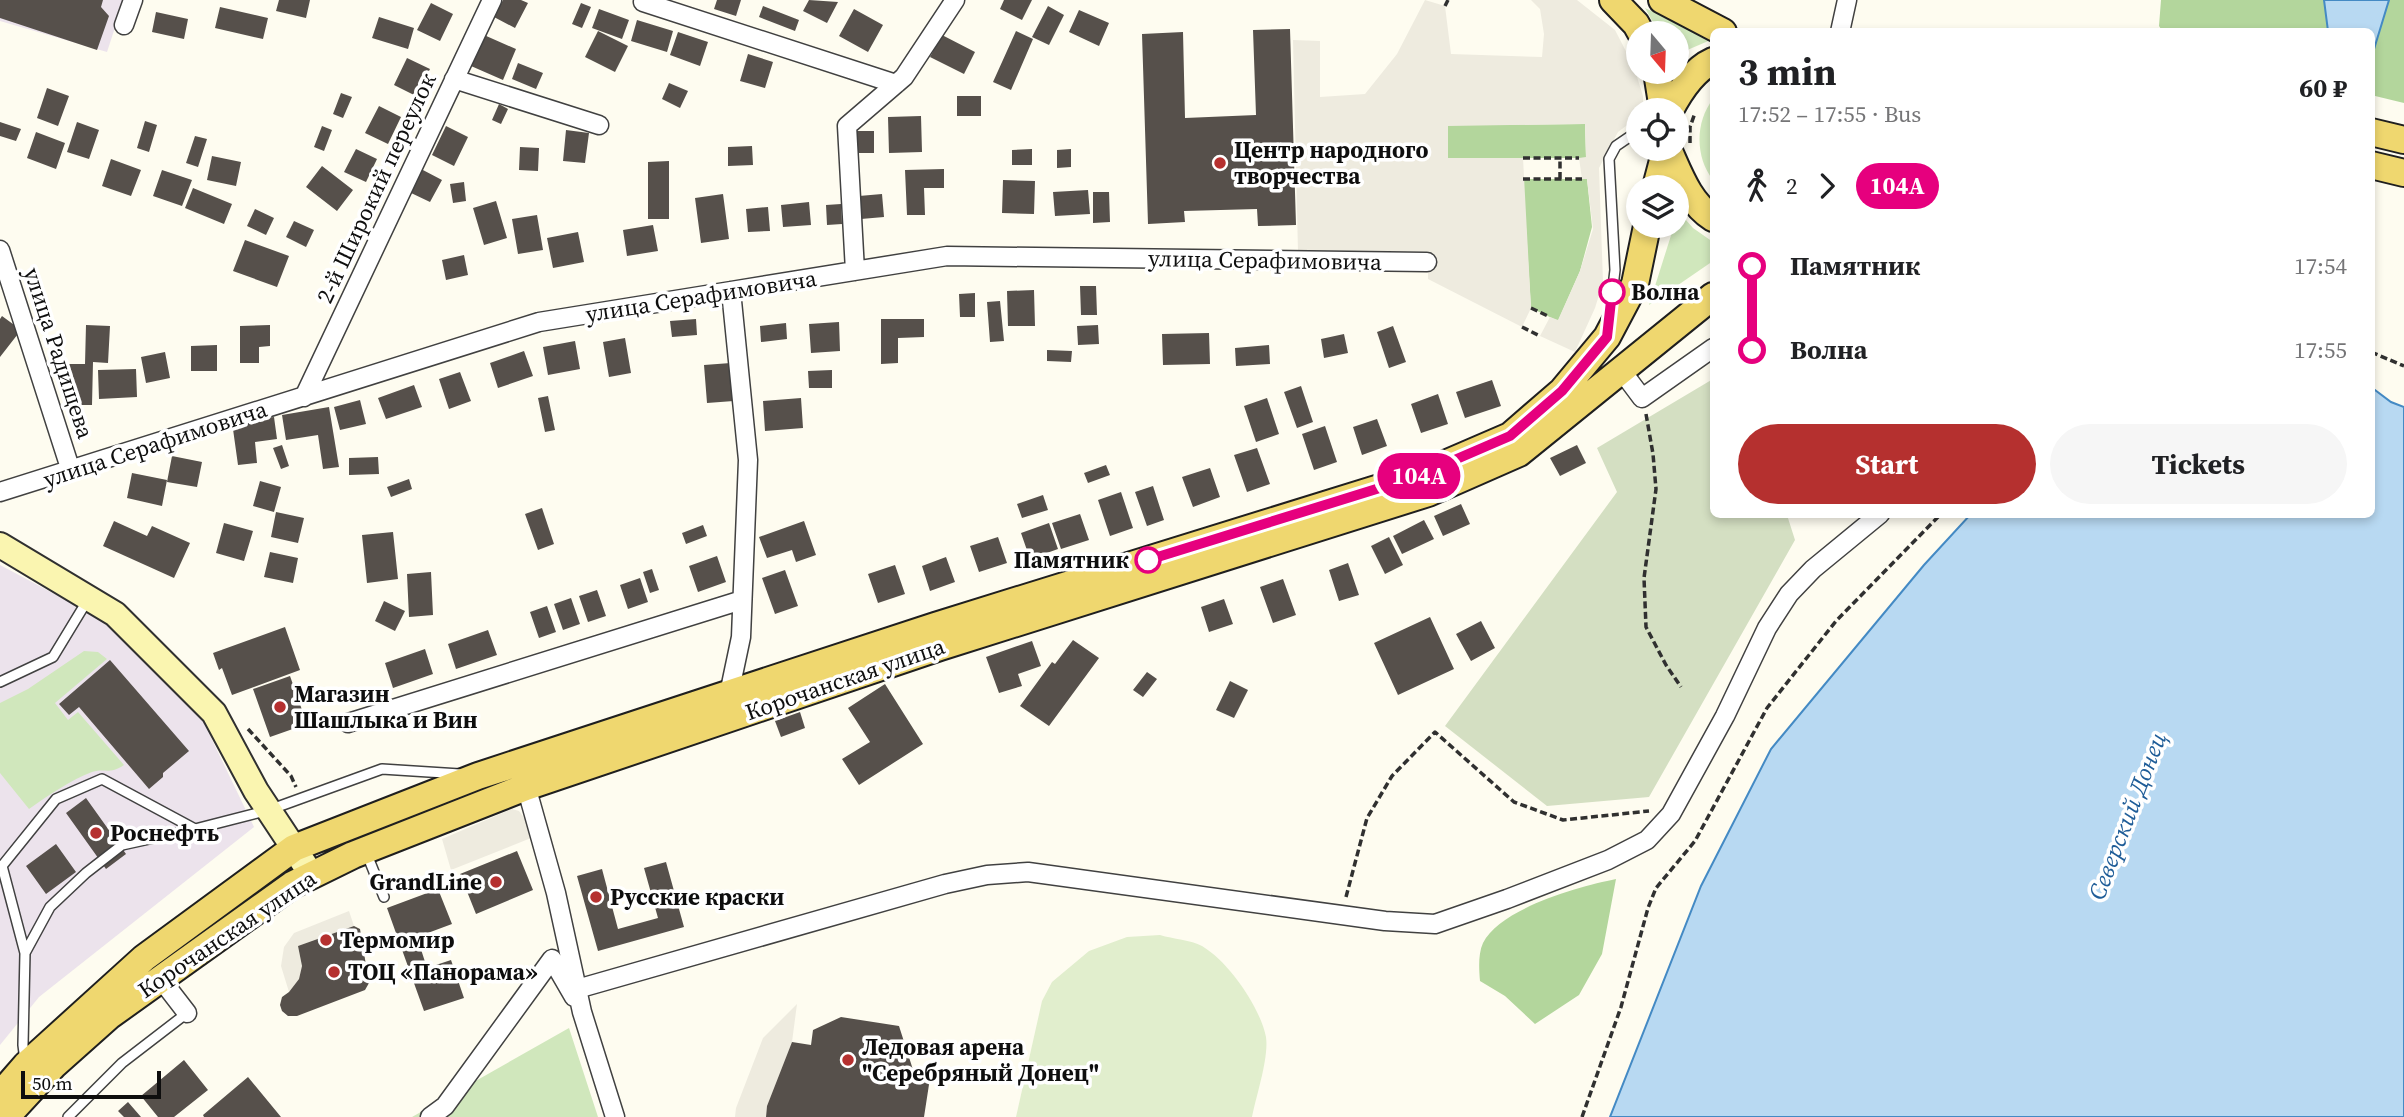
<!DOCTYPE html>
<html lang="en">
<head>
<meta charset="utf-8">
<style>
	:root { --surface:#fff; --page:#f6f6f6; --text:#202124; --muted:#757577; --accent:#b5302f }
	body { margin:0; font-family:"Source Serif 4",serif; background:var(--page); color:var(--text); height:100vh; display:flex; flex-direction:column; font-size:26px; white-space:nowrap }
	* { box-sizing:border-box; margin:0 }
	p { font-size:23px; color:var(--muted) }
	.icon { flex:none; width:38px; height:38px; fill:none; stroke:currentColor; stroke-width:2; stroke-linecap:round; stroke-linejoin:round }
	.map { position:relative; flex:1; overflow:hidden }
	.details { position:absolute; left:1710px; top:28px; width:665px; height:490px; display:flex; flex-direction:column; background:var(--surface); border-radius:10px; box-shadow:0 4px 10px #0003 }
	.details>* { flex:none }
	.badge { padding:0 14px; border-radius:23px; font-size:24px; line-height:46px }
	.needle { width:46px; rotate:161deg }
	.fabs { position:absolute; left:1626px; top:21px; display:grid; gap:14px }
	.fabs a { display:grid; place-items:center; width:63px; height:63px; border-radius:50%; background:var(--surface); box-shadow:0 4px 10px #0003; font-size:35px }
	.scale { position:absolute; left:21px; bottom:18px; width:140px; box-sizing:border-box; padding-left:7px; border:4px solid #0e0e0e; border-top:0; font-size:19px; line-height:24px; white-space:nowrap; color:#0e0e0e; -webkit-text-stroke:5px #fff; paint-order:stroke }
	.map>.badge { position:absolute; translate:-50% -50%; box-shadow:0 0 0 4px #fff }
	.legs { display:flex; align-items:center; gap:10px; height:77px; padding:0 28px; font-size:23px }
	.legs p { margin-inline-start:auto }
	.head { display:flex; align-items:center; justify-content:space-between; height:119px; padding:0 28px }
	h1 { font-size:38px; font-weight:700; line-height:52px }
	.cta { display:flex; gap:14px; margin-top:auto; padding:14px 28px }
	.cta a { flex:1; height:80px; border-radius:42px; background:var(--accent); color:#fff; font-size:28px; font-weight:700; line-height:80px; text-align:center }
	.cta a+a { background:var(--page); color:var(--text) }
	ul { padding:0 28px; list-style:none }
	li { display:flex; align-items:center; gap:24px; height:84px; font-size:26px }
	li i { display:grid; place-items:center; width:10px; height:100%; margin:0 9px; background:currentColor }
	li i::after { content:''; width:18px; height:18px; margin:-9px; border:5px solid; border-radius:50%; background:var(--surface) }
	li p { margin-inline-start:auto }
	li:first-child i { background:linear-gradient(#0000 50%,currentColor 0) }
	li:last-child i { background:linear-gradient(currentColor 50%,#0000 0) }
	.map>svg:first-child { display:block }
</style>
</head>
<body>
<div class="map">
<svg width="2404" height="1117" viewBox="0 0 2404 1117">
	<rect width="100%" height="100%" fill="#fefcf0"/>
	<!-- industrial -->
	<path fill="#ece3ec" d="M0 0H124L107 52 0 21Z
		M0 565 109 623 202 719 254 827 39 997 0 1045Z"/>
	<!-- green -->
	<path fill="#d0e7bc" d="M1645 8 1713 39 1685 51 1677 66 1676 33H1659Z
		M1713 99V180C1695 157 1695 122 1713 99Z
		M1678 211 1693 228 1713 242V261L1649 305 1674 226H1676Z
		M84 651 98 652 107 659 55 703 68 720 78 712 124 765C109 775 106 768 92 772 69 781 49 795 29 809L0 773V703L28 689Z
		M569 1028 598 1117H412Z"/>
	<!-- forest -->
	<path fill="#b3d69c" d="M2161 0H2324L2328 31 2163 32 2159 26Z
		M2389 0H2404V103L2371 95V59Z
		M1585 124 1586 158H1448V125Z
		M1523 179H1587L1592 227 1580 271 1558 321 1531 308Z
		M1616 879 1602 954 1579 995 1535 1024 1505 996 1480 981C1479 969 1478 954 1483 943 1500 908 1581 886 1616 879Z"/>
	<!-- cemetery -->
	<path fill="#d4dfc2" d="M1713 379V514L1787 515 1795 540 1649 797 1547 806 1445 726 1617 492 1597 448Z"/>
	<!-- pitch -->
	<path fill="#e1eecd" d="M1160 935C1173 939 1191 940 1202 946 1229 962 1260 1007 1266 1037 1269 1058 1256 1096 1252 1117H1016L1042 1001 1052 982 1089 951 1127 937Z"/>
	<!-- plaza -->
	<path fill="#eeebdf" d="M1425 0 1445 6 1451 54 1542 57 1544 34 1540 9 1531 0H1577L1615 30 1634 67 1643 96V110H1638V117L1618 132 1599 168 1603 282 1595 308 1575 352 1540 336 1550 317 1558 320 1580 271 1593 229 1587 179H1582L1579 158 1586 157 1585 124 1448 126V158H1523L1531 308 1522 327 1428 279V251L1298 252 1293 40 1320 41V97L1365 94 1397 54Z
		M512 809 519 811 525 819 531 838 451 870 442 839Z
		M349 911 354 926 298 946 302 966 299 979 289 992 281 966 284 947 294 933Z
		M797 1004 792 1042 767 1106 766 1117H735L736 1108 763 1038Z"/>
	<!-- water -->
	<path fill="#b8d9f2" stroke="#448ac4" stroke-width="2" d="M2324 0H2389L2371 59V32L2328 31Z
		M2371 387 2391 402 2404 407V1117H1610L1701 886 1771 749 1924 565 1970 515 2371 514Z"/>
	<!-- building -->
	<path fill="#56504b" d="M0 0H103L101 7 109 16 97 50 0 18Z
		M279 0H310L306 18 276 11Z
		M503 0H521L528 3 515 28 494 17Z
		M717 0H741L736 16 714 9Z
		M809 0 838 2 827 23 803 11Z
		M1004 0H1032L1022 20 1000 9Z
		M431 3 453 14 440 41 417 30Z
		M581 3 591 7 582 28 572 24Z
		M763 6 799 20 795 31 759 17Z
		M1048 6 1064 15 1049 45 1032 37Z
		M220 7 268 18 263 39 215 28Z
		M599 9 629 20 622 39 592 28Z
		M854 9 883 25 868 52 839 36Z
		M1079 10 1109 23 1099 46 1069 32Z
		M156 12 188 19 184 39 152 32Z
		M379 17 414 28 408 49 372 38Z
		M637 20 673 31 667 52 631 41Z
		M1290 29 1296 225 1258 226 1257 209 1184 211 1185 222 1148 224 1142 34 1183 32 1185 118 1256 115 1253 30Z
		M598 31 628 46 615 72 585 57Z
		M1016 31 1033 39 1011 90 993 82Z
		M678 32 708 42 700 66 670 55Z
		M484 35 516 49 503 80 471 66Z
		M942 35 975 52 964 74 930 57Z
		M748 54 773 62 765 88 740 81Z
		M407 58 430 69 416 96 394 85Z
		M518 63 543 73 536 89 512 79Z
		M669 83 688 91 680 108 662 99Z
		M47 88 69 96 58 126 37 118Z
		M341 93 352 97 343 118 333 114Z
		M957 96H981V116H957Z
		M499 104 508 109 501 124 492 120Z
		M379 106 401 117 388 144 365 133Z
		M921 116 922 152 889 153 888 117Z
		M145 121 157 125 149 152 137 148Z
		M0 122 21 129 16 141 0 136Z
		M77 122 99 130 89 159 67 152Z
		M322 126 332 130 324 151 314 147Z
		M446 126 468 137 454 166 432 155Z
		M566 130 589 133 585 163 563 161Z
		M856 131H874V153H856Z
		M36 132 65 143 56 169 27 158Z
		M195 136 207 139 198 167 186 163Z
		M752 146 753 165 728 166V147Z
		M520 147 539 148 538 171 519 170Z
		M356 149 377 159 366 182 344 172Z
		M1032 149V165H1012V150Z
		M1071 149V167L1057 168V150Z
		M212 156 241 162 236 186 207 180Z
		M111 159 141 170 131 196 102 186Z
		M669 161V219H648V162Z
		M322 166 353 190 337 211 306 187Z
		M421 169 442 180 430 202 409 192Z
		M944 169V188H924L925 215H907L905 170Z
		M162 170 192 180 182 206 153 196Z
		M1003 180 1035 181 1034 214 1002 213Z
		M464 182 466 201 453 203 450 184Z
		M193 188 232 204 224 224 185 208Z
		M1088 190 1090 214 1055 216 1053 192Z
		M1093 192H1109L1110 222 1093 223Z
		M723 194 729 239 701 243 695 198Z
		M882 194 884 217 861 219 859 196Z
		M496 201 507 238 484 245 473 208Z
		M809 202 811 225 783 227 781 205Z
		M841 204 842 224 827 225 826 205Z
		M768 207 770 231 748 232 746 209Z
		M255 209 274 218 266 235 247 226Z
		M537 215 543 250 518 254 512 219Z
		M294 221 314 230 306 247 286 237Z
		M653 225 658 251 627 256 623 230Z
		M578 232 584 262 553 268 547 238Z
		M245 240 289 256 277 287 233 271Z
		M464 255 468 275 446 280 442 260Z
		M1080 286H1096L1097 315H1081Z
		M1034 290 1035 326H1008L1007 291Z
		M975 293V317H960L959 294Z
		M1000 301 1004 341 990 342 987 302Z
		M2 316 21 330 0 357V319Z
		M696 319 697 335 672 337 670 321Z
		M881 319H924V337L898 338V363L881 364Z
		M839 322 840 351 811 353 809 324Z
		M786 323 787 339 761 342 760 326Z
		M86 325 110 326 108 363 93 362 92 405H68L69 364H85Z
		M270 325V346L259 347V363H240V326Z
		M1098 325 1099 344 1078 345 1077 326Z
		M1393 326 1406 362 1389 368 1377 332Z
		M1209 333 1210 364 1163 365 1162 334Z
		M1344 334 1348 353 1324 358 1321 339Z
		M625 338 631 373 609 377 603 342Z
		M575 341 580 369 548 375 543 347Z
		M217 345V371H191V346Z
		M1269 345 1270 364 1236 366 1235 348Z
		M1047 350 1072 351 1071 362 1047 361Z
		M524 351 533 376 498 388 490 363Z
		M165 352 170 378 146 383 141 357Z
		M744 362 747 400 707 403 704 365Z
		M136 369 137 397 99 399 98 370Z
		M832 370V388H809L808 371Z
		M460 372 471 401 449 409 439 379Z
		M1492 380 1501 406 1465 418 1456 392Z
		M414 385 422 407 386 419 378 398Z
		M1301 386 1313 422 1297 428 1284 392Z
		M1438 394 1448 424 1421 433 1411 404Z
		M548 396 555 430 545 432 538 398Z
		M801 398 803 428 765 431 763 401Z
		M1267 398 1279 434 1256 442 1244 406Z
		M360 400 366 424 340 430 334 407Z
		M329 407 339 467 323 469 318 435 286 440 282 415Z
		M274 417 277 439 255 442 257 463 238 465 232 422Z
		M1377 419 1387 446 1362 455 1353 427Z
		M1325 426 1337 462 1314 470 1302 434Z
		M282 445 289 466 281 469 273 448Z
		M1577 445 1586 463 1560 476 1550 458Z
		M1257 448 1270 484 1247 492 1234 455Z
		M172 456 202 462 197 487 167 482Z
		M378 457 379 474 349 475V458Z
		M1106 465 1110 475 1088 483 1084 473Z
		M1210 468 1220 497 1193 507 1182 477Z
		M132 473 167 480 162 506 127 498Z
		M409 479 412 489 391 497 387 487Z
		M260 481 281 487 274 512 253 506Z
		M1153 486 1164 520 1147 526 1135 492Z
		M1121 492 1133 528 1110 536 1098 500Z
		M1043 495 1048 510 1022 518 1017 504Z
		M1461 504 1470 524 1443 536 1434 516Z
		M542 508 554 544 538 550 525 514Z
		M276 512 304 518 298 543 271 537Z
		M1080 514 1089 540 1061 549 1052 523Z
		M1424 520 1434 539 1402 554 1393 536Z
		M114 521 147 536 152 526 190 543 174 578 103 546Z
		M804 521 816 555 796 562 792 550 767 558 759 537Z
		M224 523 253 531 244 561 216 553Z
		M1049 523 1058 549 1030 559 1021 533Z
		M703 525 707 536 686 544 682 533Z
		M393 532 398 579 367 583 362 535Z
		M998 537 1007 563 979 572 970 546Z
		M1389 537 1403 565 1385 574 1371 546Z
		M270 552 298 558 293 583 264 577Z
		M717 556 726 582 698 592 689 566Z
		M946 557 955 582 930 591 922 566Z
		M1348 563 1359 595 1339 601 1329 570Z
		M895 565 905 594 878 603 868 574Z
		M652 569 659 590 650 593 643 572Z
		M785 570 798 606 775 614 762 578Z
		M431 572 433 615 409 617 407 574Z
		M640 578 648 602 628 609 620 585Z
		M1283 579 1296 615 1273 623 1260 587Z
		M597 590 606 616 588 622 579 596Z
		M571 598 580 624 563 630 554 604Z
		M1224 599 1233 624 1209 632 1201 607Z
		M384 601 405 611 395 631 375 621Z
		M547 606 556 632 539 638 530 612Z
		M1430 617 1454 669 1398 695 1374 643Z
		M1481 621 1495 648 1471 661 1456 634Z
		M285 627 300 670 232 695 222 668 219 670 213 653Z
		M488 630 497 655 456 669 448 644Z
		M1073 640 1099 658 1049 726 1020 706 1052 662 1055 664Z
		M1032 641 1041 666 1018 674 1022 686 999 693 986 657Z
		M425 649 433 674 393 688 385 663Z
		M110 660 189 751 163 773V777L149 789 79 707 69 715 59 704Z
		M1147 672 1157 679 1143 697 1133 690Z
		M290 676 307 724 270 737 253 689Z
		M1230 681 1248 690 1234 718 1216 710Z
		M885 684 923 744 859 785 842 759 870 742 848 708Z
		M800 712 805 728 781 737 775 721Z
		M86 798 126 854 106 869 66 813Z
		M56 844 76 872 46 894 26 866Z
		M517 851 533 890 476 914 460 874Z
		M666 862 684 927 598 951 577 876 602 869 618 929 658 918 644 868Z
		M438 889 452 924 417 937 427 968 451 960 464 998 424 1011 387 908Z
		M354 926 360 929 369 983 365 990 297 1016H288L282 1011 280 1005 282 997 289 992 299 979 302 966 298 946Z
		M841 1017 899 1026 915 1076 930 1078 924 1117H766L767 1106 792 1042 811 1045 813 1030Z
		M184 1060 208 1090 174 1117H158L141 1096Z
		M248 1077 281 1117H204L203 1115Z
		M128 1102 141 1117H124L118 1111Z"/>
	<g fill="none" stroke-linecap="round" stroke-linejoin="round">
		<defs>
			<path id="lane" d="M1610 312 1615 270 1609 159 1616 146 1638 131
				M0 682 53 657 87 601
				M366 852 384 897
				M25 953 2 866 56 799 102 779 195 829 269 810 382 769 460 774
				M25 1061 23 1045 25 953 50 907 86 873 122 845 195 829
				M68 1117 122 1063 187 1013"/>
			<path id="street" d="M643 2 896 84
				M124 25 133 0
				M1840 32 1847 0
				M454 79 599 125
				M0 250 71 471
				M855 271 847 126 904 77 955 0
				M1621 370 1642 398 1713 348
				M304 397 492 0
				M0 492 539 322 731 291 947 256 1427 262
				M729 694 741 637 748 460 731 291
				M348 723 742 600
				M524 779 556 893 582 1012 615 1117
				M160 978 187 1013
				M577 989 945 884 987 875 1028 872 1385 921 1435 924 1507 899 1608 860 1647 840 1671 814 1725 716 1767 628 1789 594 1813 569 1880 514
				M430 1117 445 1106 552 959 574 997"/>
			<path id="secondary" d="M0 545 115 614 214 713 256 791 311 874"/>
			<path id="primary" d="M1613 0 1636 24 1641 33
				M1662 0 1723 32
				M1657 72 1663 110
				M1670 110C1680 91 1693 70 1713 61
				M2371 132 2404 140
				M1668 149C1679 173 1689 203 1713 218
				M2371 165 2404 173
				M1656 187 1666 149
				M0 1095 26 1065 144 958 294 848 478 776 935 626 1415 477 1510 436 1562 391 1607 337 1635 284 1647 226
				M6 1117 54 1065 109 1016 292 885 353 855 526 787 940 647 1428 493 1519 453 1713 296"/>
		</defs>
		<!-- lane casing -->
		<use href="#lane" stroke="#414141" stroke-width="12"/>
		<!-- street casing -->
		<use href="#street" stroke="#414141" stroke-width="21"/>
		<!-- secondary casing -->
		<use href="#secondary" stroke="#303030" stroke-width="28"/>
		<!-- primary casing -->
		<use href="#primary" stroke="#1f1f1f" stroke-width="30"/>
		<!-- path -->
		<path stroke="#303030" stroke-width="3.5" stroke-dasharray="7 3.5" stroke-linecap="butt" d="M1445 6 1448 0
			M1676 53 1685 49 1687 51
			M1690 143V127L1695 113
			M1523 158H1579
			M1523 179H1582
			M1560 179V159
			M1531 308 1550 317
			M1522 327 1540 336
			M2371 352 2404 366
			M1646 414 1653 454 1656 489 1644 578 1646 627 1666 665 1681 687
			M248 729 291 776 296 787
			M1346 897 1367 818 1392 776 1435 732 1514 802 1563 820 1649 811
			M1582 1117 1621 1007 1648 908 1656 888 1695 841 1767 708 1836 621 1941 514"/>
		<!-- lane -->
		<use href="#lane" stroke="#fff" stroke-width="9"/>
		<!-- street -->
		<use href="#street" stroke="#fff" stroke-width="18"/>
		<!-- secondary -->
		<use href="#secondary" stroke="#faf5b0" stroke-width="24"/>
		<!-- primary -->
		<use href="#primary" stroke="#efd76f" stroke-width="26"/>
	</g>
	<g fill="none" stroke-linecap="round" stroke-linejoin="round">
		<defs>
			<path id="line-1" d="M1148 560 1415 477 1510 436 1562 391 1607 337 1612 292"/>
		</defs>
		<!-- line-1 casing -->
		<use href="#line-1" stroke="#fff" stroke-width="16"/>
		<!-- line-1 -->
		<use href="#line-1" stroke="#e6007e" stroke-width="10"/>
	</g>
	<!-- markers -->
	<g fill="#b5302f" stroke="#fff" stroke-width="2.5">
		<circle cx="1220" cy="163" r="7"/>
		<circle cx="280" cy="707" r="7"/>
		<circle cx="96" cy="833" r="7"/>
		<circle cx="496" cy="882" r="7"/>
		<circle cx="596" cy="897" r="7"/>
		<circle cx="326" cy="940" r="7"/>
		<circle cx="334" cy="972" r="7"/>
		<circle cx="848" cy="1060" r="7"/>
	</g>
	<g fill="#fff" stroke="#e6007e" stroke-width="3.5">
		<circle cx="1612" cy="292" r="12"/>
		<circle cx="1148" cy="560" r="12"/>
	</g>
	<g text-anchor="middle" dominant-baseline="central" stroke-width="7" stroke-linejoin="round" paint-order="stroke">
		<!-- poi labels -->
		<g font-size="23" font-weight="bold" fill="#0e0e0e" stroke="#fff" text-anchor="start">
			<text x="1234" y="150">Центр народного<tspan x="1234" dy="26">творчества</tspan></text>
			<text x="294" y="694">Магазин<tspan x="294" dy="26">Шашлыка и Вин</tspan></text>
			<text x="110" y="833">Роснефть</text>
			<text x="482" y="882" text-anchor="end">GrandLine</text>
			<text x="610" y="897">Русские краски</text>
			<text x="340" y="940">Термомир</text>
			<text x="348" y="972">ТОЦ «Панорама»</text>
			<text x="862" y="1047">Ледовая арена<tspan x="862" dy="26">"Серебряный Донец"</tspan></text>
		</g>
		<!-- street labels -->
		<g font-size="23" fill="#0e0e0e" stroke="#fff">
			<text transform="translate(376 188) rotate(-65)">2-й Широкий переулок</text>
			<text transform="translate(1265 260) rotate(1)">улица Серафимовича</text>
			<text transform="translate(701 296) rotate(-9)">улица Серафимовича</text>
			<text transform="translate(59 353) rotate(72)">улица Радищева</text>
			<text transform="translate(155 444) rotate(-18)">улица Серафимовича</text>
			<text transform="translate(845 679) rotate(-19)">Корочанская улица</text>
			<text transform="translate(227 934) rotate(-34)">Корочанская улица</text>
		</g>
		<!-- stop labels -->
		<g font-size="23" font-weight="bold" fill="#0e0e0e" stroke="#fff" text-anchor="start">
			<text x="1631" y="292">Волна</text>
			<text x="1129" y="560" text-anchor="end">Памятник</text>
		</g>
		<!-- water labels -->
		<g font-size="24" font-style="italic" fill="#1f5d98" stroke="#fff">
			<text transform="translate(2127 816) rotate(-69)">Северский Донец</text>
		</g>
	</g>
</svg>
<div class="fabs">
<a><svg class="needle" viewBox="-14 -14 28 28"><path d="M0-13l5 13h-10z" fill="#e53935"/><path d="M0 13l5-13h-10z" fill="#757577"/></svg></a>
<a><svg class="icon" aria-label="locate" viewBox="0 0 24 24"><circle cx="12" cy="12" r="6"/><path d="M12 2v4M12 18v4M2 12h4M18 12h4"/></svg></a>
<a><svg class="icon" aria-label="layers" viewBox="0 0 24 24"><path d="M12 4l9 5-9 5-9-5zM3 14l9 5 9-5"/></svg></a>
</div>
<div class="scale">50 m</div>
<b class="badge" style="left:1419px;top:476px;background:#e6007e;color:#fff">104А</b>
<section class="details">
<div class="head"><div><h1>3 min</h1><p>17:52 – 17:55 · Bus</p></div><b>60 ₽</b></div>
<div class="legs"><svg class="icon" aria-label="walk" viewBox="0 0 24 24"><circle cx="13" cy="4" r="2"/><path d="M13 8l-2 6 4 7M11 14l-3 7M7 12l3-4h3l4 4"/></svg>2<svg class="icon" aria-label="forward" viewBox="0 0 24 24"><path d="M9 5l7 7-7 7"/></svg><b class="badge" style="background:#e6007e;color:#fff">104А</b></div>
<ul>
<li><i style="color:#e6007e"></i><b>Памятник</b><p>17:54</p></li>
<li><i style="color:#e6007e"></i><b>Волна</b><p>17:55</p></li>
</ul>
<div class="cta"><a>Start</a><a>Tickets</a></div>
</section>
</div>
</body>
</html>
